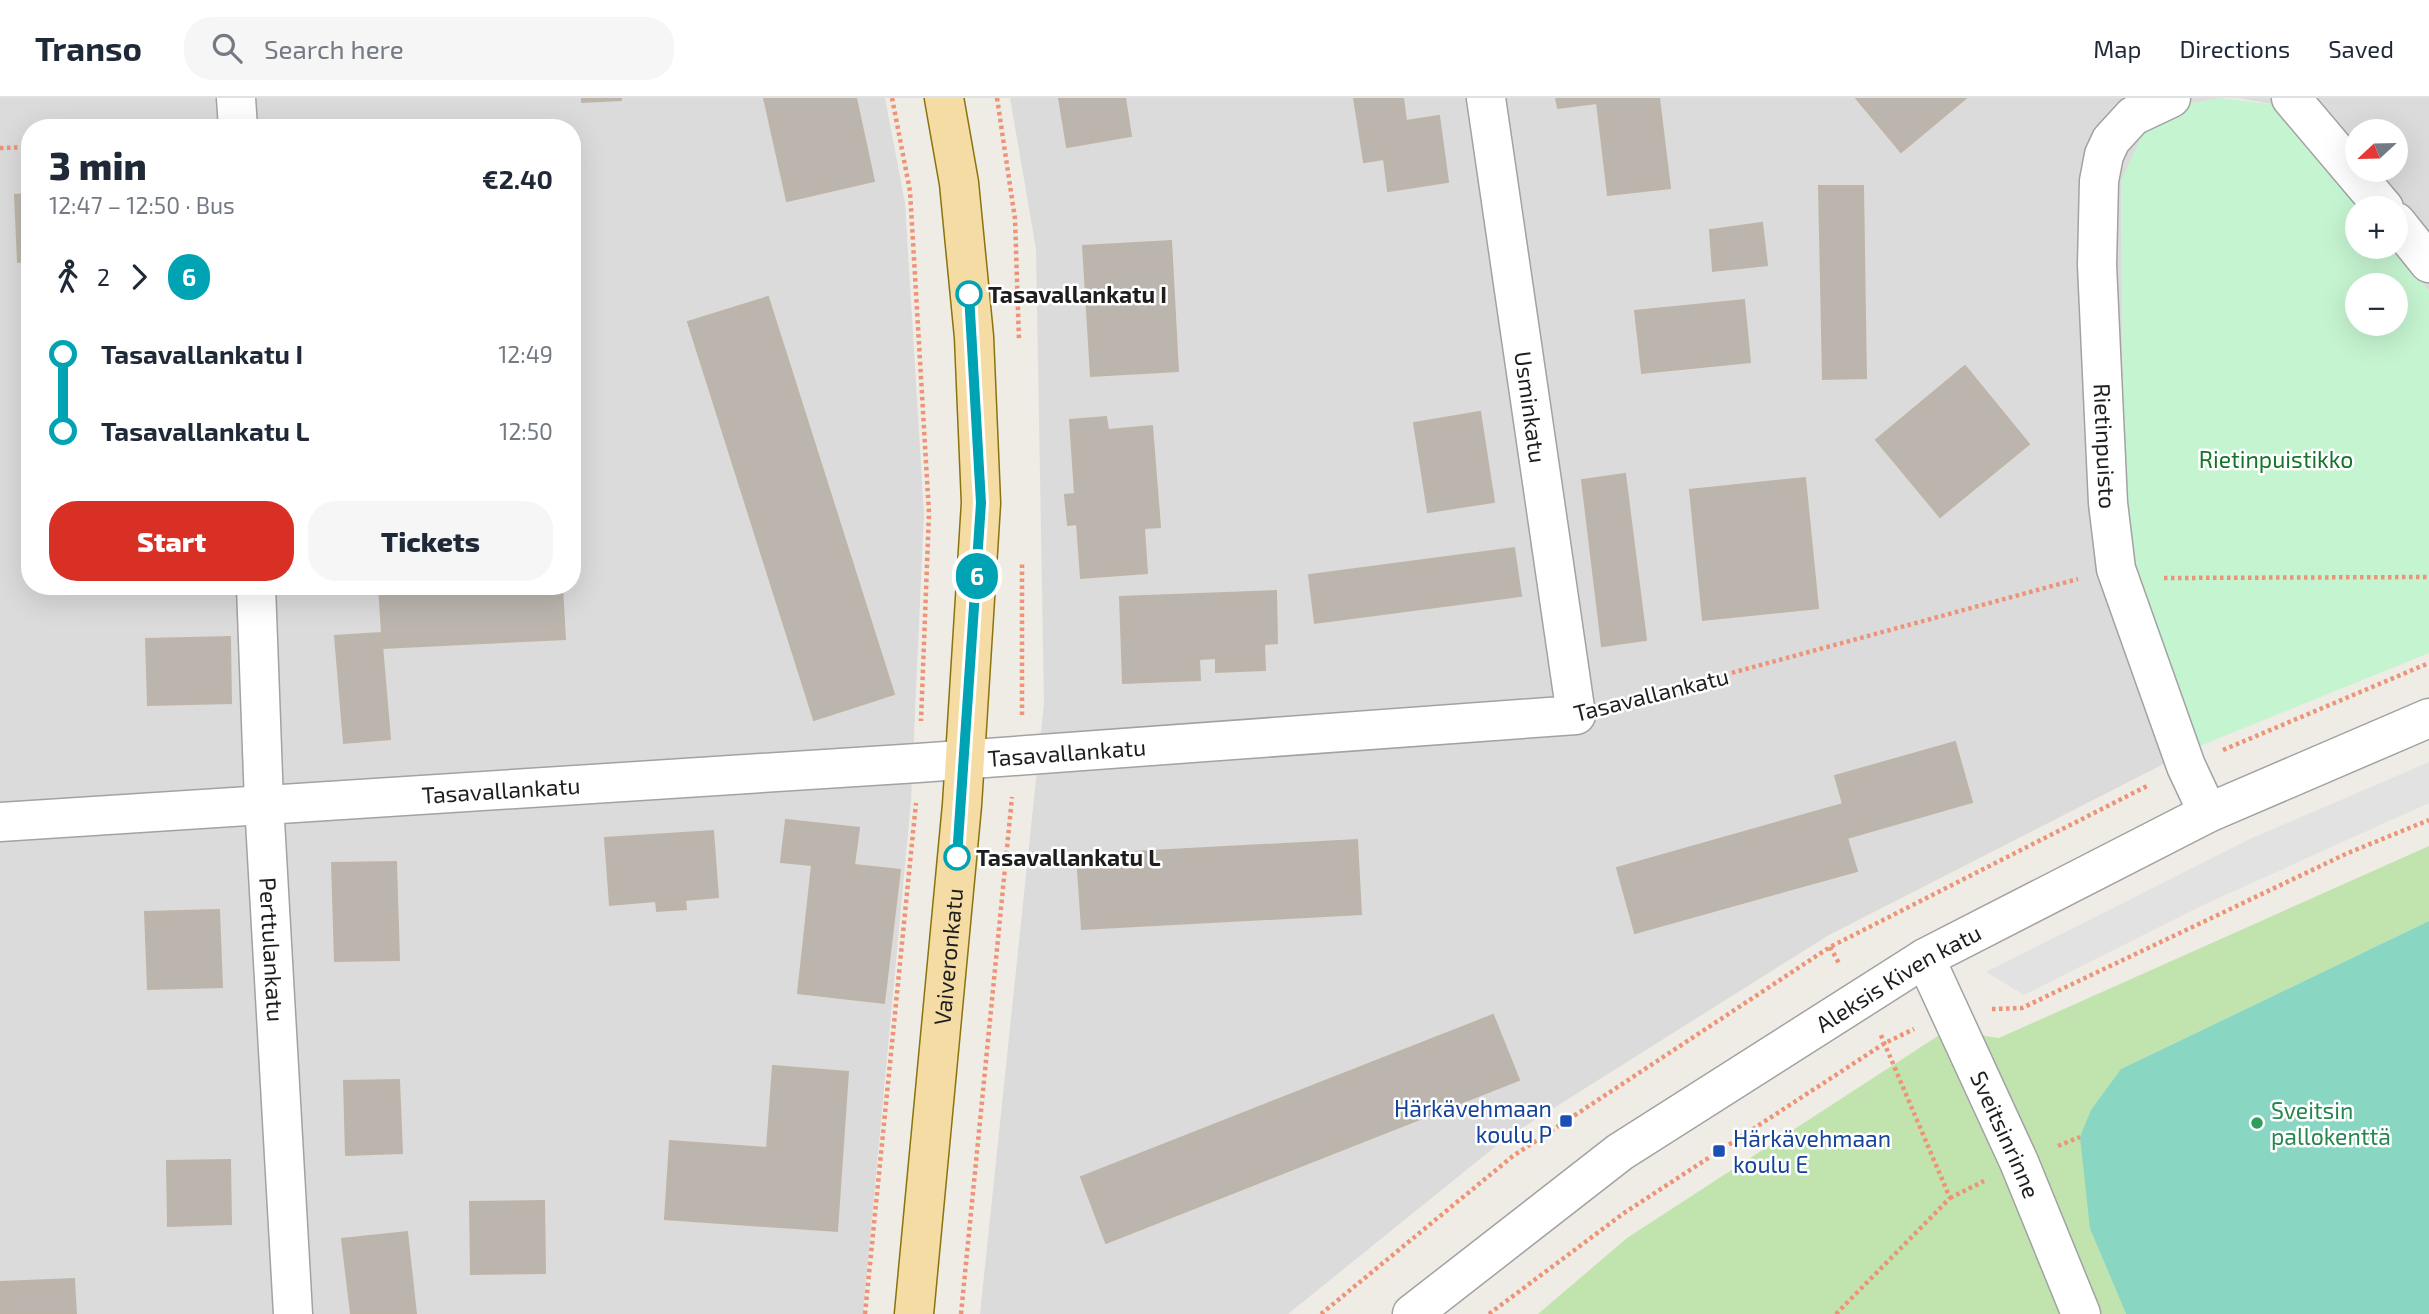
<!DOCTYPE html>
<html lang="en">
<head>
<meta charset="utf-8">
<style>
	:root { --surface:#fff; --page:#f6f6f7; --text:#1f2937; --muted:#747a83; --line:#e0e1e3; --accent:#d93025 }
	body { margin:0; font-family:"Exo 2",sans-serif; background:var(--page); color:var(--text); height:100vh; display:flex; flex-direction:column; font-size:26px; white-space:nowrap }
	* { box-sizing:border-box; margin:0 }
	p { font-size:23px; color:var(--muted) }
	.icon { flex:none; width:38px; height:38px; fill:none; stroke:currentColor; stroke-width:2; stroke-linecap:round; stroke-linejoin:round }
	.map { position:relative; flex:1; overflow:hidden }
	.drawer { position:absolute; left:21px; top:21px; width:560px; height:476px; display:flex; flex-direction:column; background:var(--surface); border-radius:28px; box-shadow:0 7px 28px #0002 }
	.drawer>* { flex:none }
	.badge { padding:0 14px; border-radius:23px; font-size:24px; line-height:46px }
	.needle { width:46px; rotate:248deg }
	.tools { position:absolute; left:2345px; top:21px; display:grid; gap:14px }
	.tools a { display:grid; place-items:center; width:63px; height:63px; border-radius:50%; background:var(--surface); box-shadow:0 7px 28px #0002; font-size:35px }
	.map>.badge { position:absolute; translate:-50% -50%; box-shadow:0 0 0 4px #fff }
	.legs { display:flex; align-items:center; gap:10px; height:77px; padding:0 28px; font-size:23px }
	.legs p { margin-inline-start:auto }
	.summary { display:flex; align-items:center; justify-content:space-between; height:119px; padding:0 28px }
	h1 { font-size:38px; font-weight:800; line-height:52px }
	.action { display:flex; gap:14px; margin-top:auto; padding:14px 28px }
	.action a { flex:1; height:80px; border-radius:28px; background:var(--accent); color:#fff; font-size:28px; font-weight:800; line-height:80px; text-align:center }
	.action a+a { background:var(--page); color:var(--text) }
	ul { padding:0 28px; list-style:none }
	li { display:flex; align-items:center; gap:24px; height:77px; font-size:26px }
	li i { display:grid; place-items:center; width:10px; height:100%; margin:0 9px; background:currentColor }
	li i::after { content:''; width:18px; height:18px; margin:-9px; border:5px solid; border-radius:50%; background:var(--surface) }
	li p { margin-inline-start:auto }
	li:first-child i { background:linear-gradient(#0000 50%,currentColor 0) }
	li:last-child i { background:linear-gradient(currentColor 50%,#0000 0) }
	header { display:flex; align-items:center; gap:42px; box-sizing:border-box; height:98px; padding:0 35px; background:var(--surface); border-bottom:2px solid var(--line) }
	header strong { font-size:33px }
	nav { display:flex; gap:38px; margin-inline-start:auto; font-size:24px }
	.search { width:490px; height:63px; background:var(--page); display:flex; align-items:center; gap:18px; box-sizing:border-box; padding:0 24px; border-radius:28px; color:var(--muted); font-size:26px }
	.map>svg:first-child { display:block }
</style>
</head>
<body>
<header>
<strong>Transo</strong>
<div class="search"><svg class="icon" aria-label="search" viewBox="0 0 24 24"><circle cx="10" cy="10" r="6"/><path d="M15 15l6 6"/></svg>Search here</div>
<nav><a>Map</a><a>Directions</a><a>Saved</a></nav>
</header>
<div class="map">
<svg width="2429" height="1216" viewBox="0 0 2429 1216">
	<rect width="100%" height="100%" fill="#eeece5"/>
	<!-- residential -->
	<path fill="#dcdbdb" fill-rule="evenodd" d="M0 0H885L905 105 924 416 911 703 863 1216H0ZM30 30H572V488H30Z
		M1010 0H2221L2192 5 2121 84 2124 410 2197 649 1829 837 1506 1040 1288 1216H980L1044 605 1036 151Z
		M2238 0H2429V193L2277 7ZM2357 33H2396V72H2357Z"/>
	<!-- grass -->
	<path fill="#c1e4af" d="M2429 748V823L2121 971 2090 1131 2126 1216H1538L1627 1140 1947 932 1999 940Z"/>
	<!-- park -->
	<path fill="#c5f4d0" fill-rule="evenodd" d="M2221 0 2277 7 2361 110H2357V149H2393L2429 193V555L2197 649 2130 462 2124 410 2121 83 2146 28 2192 5ZM2357 187H2396V226H2357Z"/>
	<!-- pitch -->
	<path fill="#89d6c3" d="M2429 823V1216H2126L2090 1131 2080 1039 2091 1012 2121 971Z"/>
	<!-- parking -->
	<path fill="#e2e2e2" d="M2429 664V705L2201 808 2024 897 1986 874 2252 740Z"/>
	<!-- building -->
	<path fill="#bbb5ae" stroke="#beb5a8" stroke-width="2" d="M582 0H621V2L582 4Z
		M764 0H856L874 83 787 103Z
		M1059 0H1125L1131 38 1067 49Z
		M1354 0H1403L1406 23 1439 18 1448 84 1388 93 1384 61 1364 64Z
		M1556 0H1659L1670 90 1608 97 1597 5 1558 10Z
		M1856 0H1966L1901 54Z
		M1819 88H1863L1866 280 1823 281Z
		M30 96V163L18 164 15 97Z
		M1762 125 1767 167 1713 173 1710 132Z
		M1171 143 1178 273 1091 278 1083 148Z
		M768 199 894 596 814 622 688 224Z
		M1744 202 1750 264 1642 275 1635 213Z
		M1965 268 2029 346 1940 419 1876 342Z
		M1480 314 1494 404 1428 414 1414 325Z
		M1106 319 1108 332 1152 328 1160 429 1144 430 1147 475 1081 480 1077 426 1068 427 1065 397 1075 396 1070 322Z
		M1625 376 1646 542 1602 548 1582 382Z
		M1805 380 1818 510 1703 522 1690 392Z
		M1514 450 1521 498 1315 525 1309 477Z
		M379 488H562L565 541 383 550Z
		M1276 493 1277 545 1264 546 1265 572 1216 574V560L1199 561 1200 582 1123 585 1120 499Z
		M381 535 390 641 344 645 335 538Z
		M230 539 231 605 148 607 146 541Z
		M1955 644 1972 704 1847 740 1857 773 1635 835 1617 770 1843 706 1835 678Z
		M786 722 859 730 854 767 900 772 884 905 798 895 812 767 781 764Z
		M713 733 718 799 685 802 686 811 657 813 656 803 610 807 605 740Z
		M1357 742 1361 816 1082 831 1077 757Z
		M396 764 399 862 335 863 332 765Z
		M219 812 222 889 148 891 145 814Z
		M1493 917 1519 982 1106 1145 1081 1079Z
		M773 968 848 974 837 1133 665 1121 670 1043 767 1050Z
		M399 982 402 1055 346 1057 344 983Z
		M230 1062 231 1126 168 1128 167 1063Z
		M544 1103 545 1175 471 1176 470 1104Z
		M407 1134 416 1216H351L342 1141Z
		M74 1181 76 1216H0V1184Z"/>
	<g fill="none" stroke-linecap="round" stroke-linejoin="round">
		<defs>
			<g id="minor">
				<path d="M236 0 238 30"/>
				<path id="s1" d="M2171 0 2133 18 2111 42 2104 57 2099 83 2097 167 2108 405 2116 471 2186 668 2208 715"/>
				<path d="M2291 0 2384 110"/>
				<path d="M2396 124 2429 165"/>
				<path id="s2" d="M256 488 264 705 293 1216"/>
				<path id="s3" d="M0 724 918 665 1576 617 1486 0"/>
				<path id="s4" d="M1925 860 2019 1064 2081 1216"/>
				<path id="s5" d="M1412 1216 1620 1054 1925 860 2208 715 2429 620"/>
			</g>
			<g id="major">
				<path id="s6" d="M914 1216 962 707 981 405 974 239 959 85 944 0"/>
			</g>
		</defs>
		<!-- minor casing -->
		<use href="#minor" stroke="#a2a2a2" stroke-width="41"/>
		<!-- major casing -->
		<use href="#major" stroke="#8b730d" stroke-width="41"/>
		<!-- path -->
		<path stroke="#ed9376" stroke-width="4.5" stroke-dasharray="3.5 3.5" stroke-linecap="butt" d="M892 0 910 93 929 415 921 623
			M997 0 1015 121 1019 243
			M0 50 30 49
			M2164 480 2429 479
			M1617 606 2078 481
			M1022 617V465
			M2223 652 2429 565
			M1830 849 1840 867
			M1992 911 2022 910 2348 755 2429 722
			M2058 1048 2080 1039
			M1950 1100 1984 1083
			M865 1216 916 705
			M961 1216 1012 699
			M1321 1216 1513 1058 1830 849 2149 687
			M1489 1216 1624 1115 1885 945 1914 931
			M1836 1216 1950 1100 1880 935"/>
		<!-- minor -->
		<use href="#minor" stroke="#fff" stroke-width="38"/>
		<!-- major -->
		<use href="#major" stroke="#f4dca4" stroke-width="38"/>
	</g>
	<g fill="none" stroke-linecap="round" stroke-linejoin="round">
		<defs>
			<path id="line-1" d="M957 759 981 405 969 196"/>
		</defs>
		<!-- line-1 casing -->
		<use href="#line-1" stroke="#fff" stroke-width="16"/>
		<!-- line-1 -->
		<use href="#line-1" stroke="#00a3b4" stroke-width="10"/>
	</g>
	<!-- markers -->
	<g fill="#fff" stroke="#00a3b4" stroke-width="3.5">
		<circle cx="969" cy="196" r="12"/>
		<circle cx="957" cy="759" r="12"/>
	</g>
	<g fill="#1a4fb4" stroke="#fff" stroke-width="2.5">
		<rect x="1559" y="1016" width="14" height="14" rx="3.5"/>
		<rect x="1712" y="1046" width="14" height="14" rx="3.5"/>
	</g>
	<circle fill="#2e9e5b" stroke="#fff" stroke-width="2.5" cx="2257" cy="1025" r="7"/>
	<g text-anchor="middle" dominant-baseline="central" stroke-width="5" stroke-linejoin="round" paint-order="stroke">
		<!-- stop labels -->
		<g font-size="23" font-weight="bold" fill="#1e1e1e" stroke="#fff" text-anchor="start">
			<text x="988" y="196">Tasavallankatu I</text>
			<text x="976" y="759">Tasavallankatu L</text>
		</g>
		<!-- street labels -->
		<g font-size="23" fill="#1e1e1e" stroke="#fff">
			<text transform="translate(1531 309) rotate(82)">Usminkatu</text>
			<text stroke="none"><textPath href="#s1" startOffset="383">Rietinpuisto</textPath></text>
			<text transform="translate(1651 596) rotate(-14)">Tasavallankatu</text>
			<text stroke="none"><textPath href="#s3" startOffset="1069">Tasavallankatu</textPath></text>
			<text stroke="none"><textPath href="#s3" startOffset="502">Tasavallankatu</textPath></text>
			<text stroke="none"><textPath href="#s2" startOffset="364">Perttulankatu</textPath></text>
			<text stroke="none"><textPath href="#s6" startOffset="359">Vaiveronkatu</textPath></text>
			<text stroke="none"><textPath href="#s5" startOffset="592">Aleksis Kiven katu</textPath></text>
			<text stroke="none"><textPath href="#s4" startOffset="194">Sveitsinrinne</textPath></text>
		</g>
		<!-- park labels -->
		<g font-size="23" fill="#15732a" stroke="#fff">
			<text x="2276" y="361">Rietinpuistikko</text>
		</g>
		<!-- transit labels -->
		<g font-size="23" fill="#164399" stroke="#fff" text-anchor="end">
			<text x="1552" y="1010">Härkävehmaan<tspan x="1552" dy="26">koulu P</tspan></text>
			<text x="1733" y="1040" text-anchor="start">Härkävehmaan<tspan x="1733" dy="26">koulu E</tspan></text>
		</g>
		<!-- leisure labels -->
		<g font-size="23" fill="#27864d" stroke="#fff" text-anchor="start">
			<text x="2271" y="1012">Sveitsin<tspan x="2271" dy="26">pallokenttä</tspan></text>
		</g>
	</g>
</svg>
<div class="tools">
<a><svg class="needle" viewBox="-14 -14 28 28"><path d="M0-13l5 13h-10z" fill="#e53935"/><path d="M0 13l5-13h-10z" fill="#747a83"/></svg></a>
<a>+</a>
<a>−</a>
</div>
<b class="badge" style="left:977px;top:478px;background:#00a3b4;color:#fff">6</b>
<section class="drawer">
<div class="summary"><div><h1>3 min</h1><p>12:47 – 12:50 · Bus</p></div><b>€2.40</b></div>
<div class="legs"><svg class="icon" aria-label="walk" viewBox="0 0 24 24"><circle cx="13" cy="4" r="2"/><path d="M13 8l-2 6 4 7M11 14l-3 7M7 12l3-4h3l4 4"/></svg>2<svg class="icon" aria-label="forward" viewBox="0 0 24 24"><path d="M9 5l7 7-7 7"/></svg><b class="badge" style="background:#00a3b4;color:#fff">6</b></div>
<ul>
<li><i style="color:#00a3b4"></i><b>Tasavallankatu I</b><p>12:49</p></li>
<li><i style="color:#00a3b4"></i><b>Tasavallankatu L</b><p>12:50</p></li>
</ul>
<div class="action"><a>Start</a><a>Tickets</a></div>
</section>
</div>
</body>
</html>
